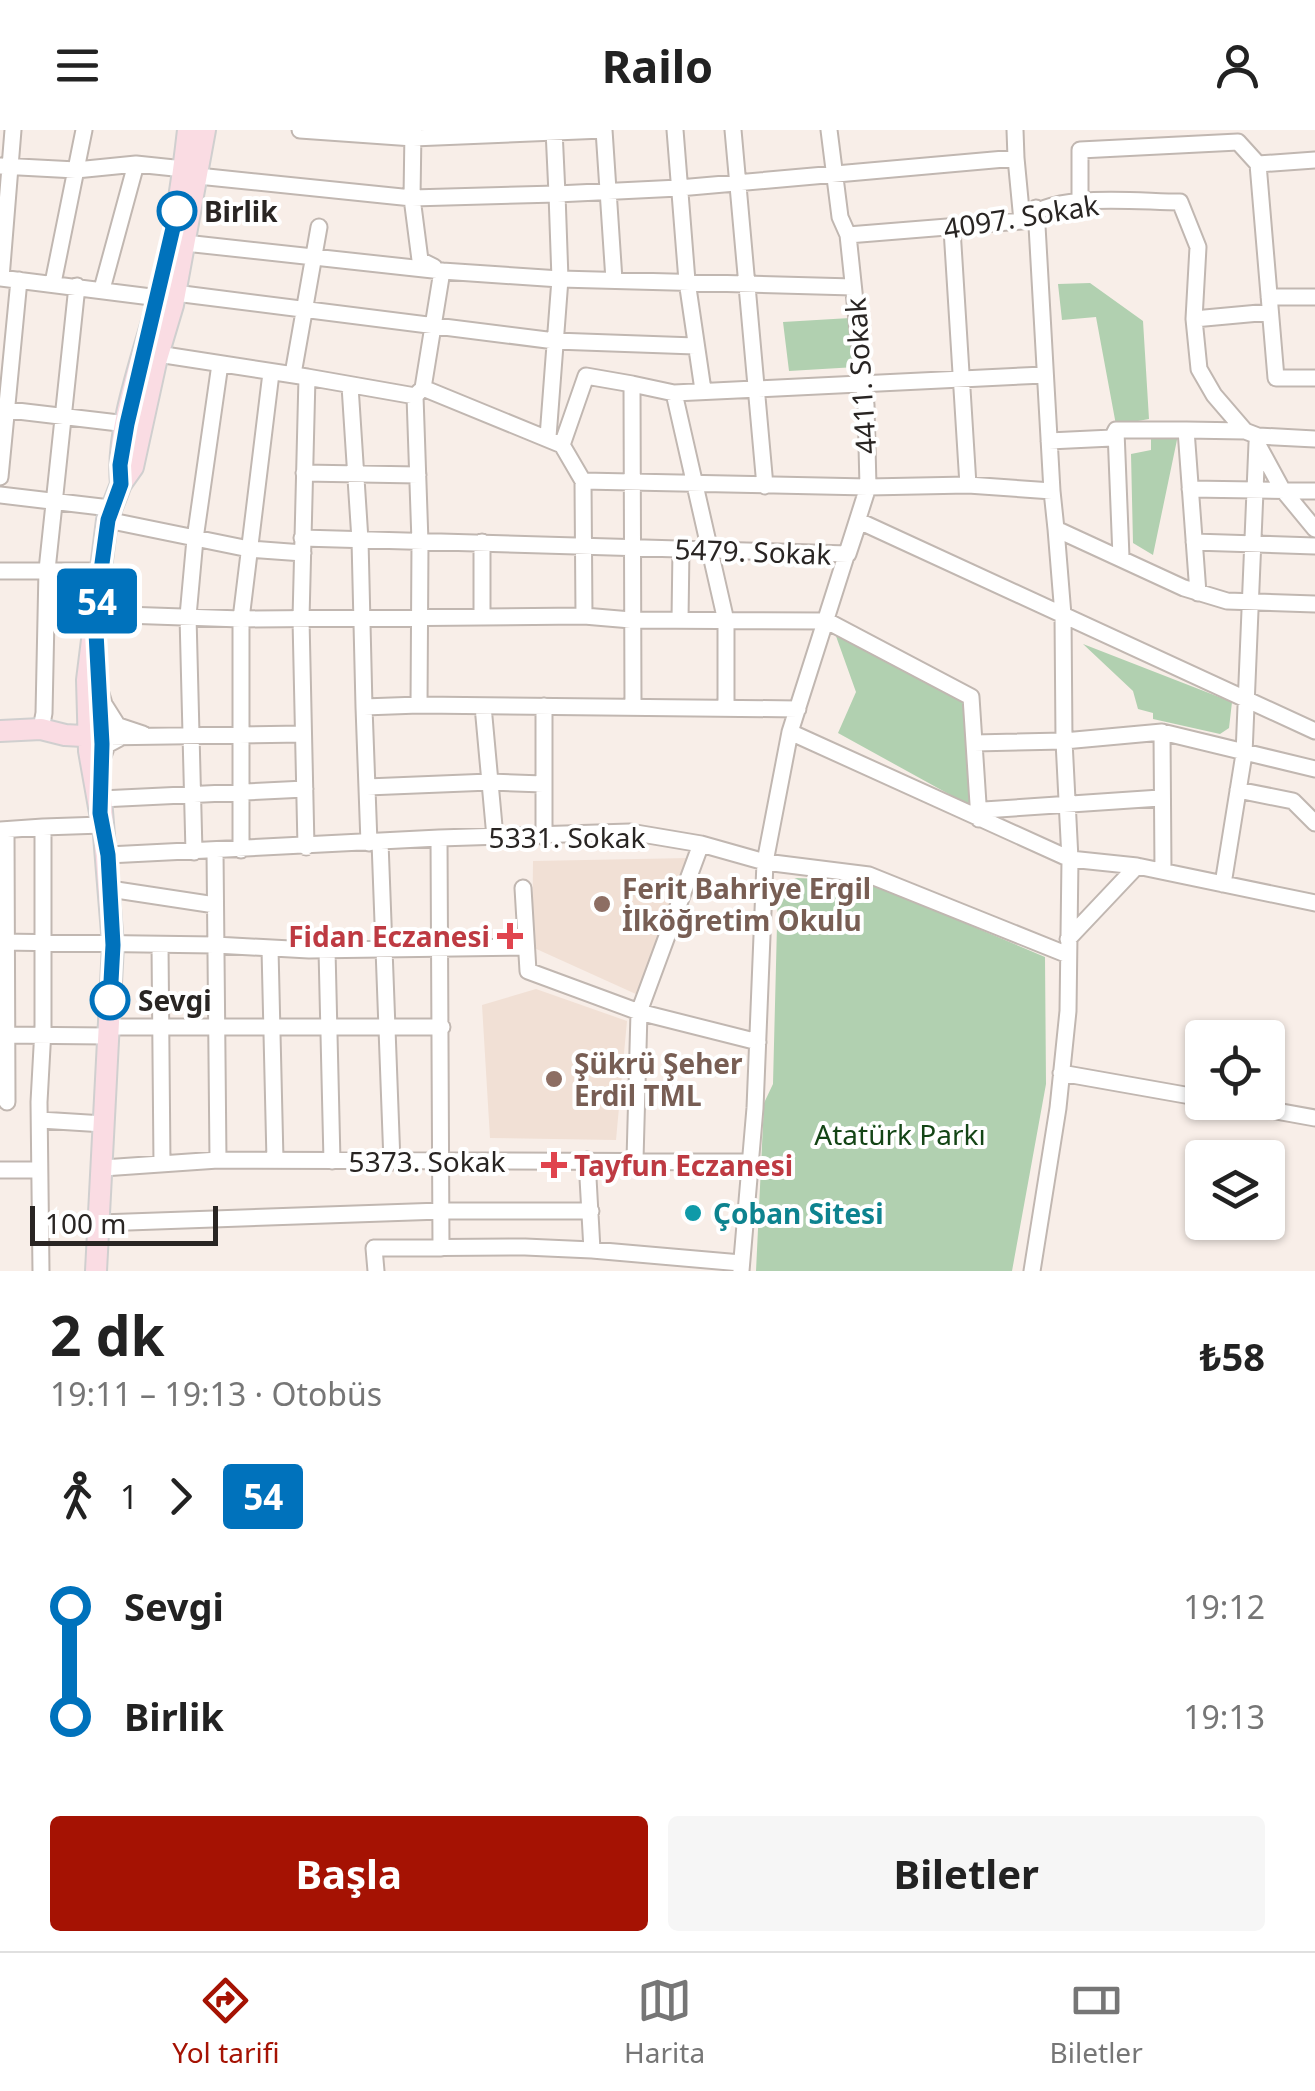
<!DOCTYPE html>
<html lang="tr">
<head>
<meta charset="utf-8">
<style>
	:root { --surface:#fff; --page:#f6f6f6; --text:#222; --muted:#767676; --line:#e0e0e0; --accent:#a51203 }
	body { margin:0; font-family:"Noto Sans",sans-serif; background:var(--page); color:var(--text); height:100vh; display:flex; flex-direction:column; font-size:38px; white-space:nowrap }
	* { box-sizing:border-box; margin:0 }
	p { font-size:32px; color:var(--muted) }
	.icon { flex:none; width:55px; height:55px; fill:none; stroke:currentColor; stroke-width:2; stroke-linecap:round; stroke-linejoin:round }
	.map { position:relative; height:1141px; overflow:hidden }
	.details { display:flex; flex-direction:column; background:var(--surface); flex:1 }
	.details>* { flex:none }
	.badge { padding:0 20px; border-radius:8px; font-size:35px; line-height:65px }
	.buttons { position:absolute; left:1185px; top:890px; display:grid; gap:20px }
	.buttons a { display:grid; place-items:center; width:100px; height:100px; border-radius:10px; background:var(--surface); box-shadow:0 2px 8px #0004; font-size:50px }
	.scale { position:absolute; left:30px; bottom:25px; width:188px; box-sizing:border-box; padding-left:10px; border:5px solid #292523; border-top:0; font-size:28px; line-height:35px; white-space:nowrap; color:#292523; -webkit-text-stroke:8px #fff; paint-order:stroke }
	.map>.badge { position:absolute; translate:-50% -50%; box-shadow:0 0 0 5px #fff }
	.legs { display:flex; align-items:center; gap:15px; height:110px; padding:0 50px; font-size:32px }
	.legs p { margin-inline-start:auto }
	.headline { display:flex; align-items:center; justify-content:space-between; height:170px; padding:0 50px }
	h1 { font-size:55px; font-weight:700; line-height:75px }
	.action { display:flex; gap:20px; margin-top:auto; padding:20px 50px }
	.action a { flex:1; height:115px; border-radius:10px; background:var(--accent); color:#fff; font-size:40px; font-weight:700; line-height:115px; text-align:center }
	.action a+a { background:var(--page); color:var(--text) }
	ul { padding:0 50px; list-style:none }
	li { display:flex; align-items:center; gap:35px; height:110px; font-size:38px }
	li i { display:grid; place-items:center; width:15px; height:100%; margin:0 12px; background:currentColor }
	li i::after { content:''; width:25px; height:25px; margin:-12px; border:8px solid; border-radius:50%; background:var(--surface) }
	li p { margin-inline-start:auto }
	li:first-child i { background:linear-gradient(#0000 50%,currentColor 0) }
	li:last-child i { background:linear-gradient(currentColor 50%,#0000 0) }
	header { display:flex; justify-content:space-between; align-items:center; height:130px; padding:0 50px; background:var(--surface); font-size:45px; font-weight:700 }
	.tabs { display:flex; justify-content:space-around; align-items:center; height:140px; border-top:2px solid var(--line); background:var(--surface); font-size:28px; color:var(--muted) }
	.tabs a { display:grid; justify-items:center; gap:5px }
	.tabs .current { color:var(--accent) }
	.map>svg:first-child { display:block }
</style>
</head>
<body>
<header><svg class="icon" aria-label="menu" viewBox="0 0 24 24"><path d="M4 6h16M4 12h16M4 18h16"/></svg>Railo<svg class="icon" aria-label="person" viewBox="0 0 24 24"><circle cx="12" cy="8" r="4"/><path d="M4 21q1-7 8-7t8 7"/></svg></header>
<div class="map">
<svg width="1315" height="1141" viewBox="0 0 1315 1141">
	<rect width="100%" height="100%" fill="#f8eee8"/>
	<!-- built -->
	<path fill="#f1e0d5" d="M689 728 638 865 532 817 533 731Z
		M536 859 627 891 616 1010 490 1008 482 875Z"/>
	<!-- green -->
	<path fill="#b1d0b0" d="M1090 153 1143 191 1149 289 1116 295 1096 187 1062 190 1058 154Z
		M850 188 856 237 789 241 783 192Z
		M1178 305 1153 425 1133 413 1131 324 1151 320V309Z
		M832 495 969 569 974 678 838 603 856 562Z
		M1083 514 1232 572 1229 598 1220 604 1153 589V583L1138 579 1133 561Z
		M797 748 865 751 1045 827 1046 954 1012 1141H756L764 973 773 954 778 755Z"/>
	<g fill="none" stroke-linecap="round" stroke-linejoin="round">
		<defs>
			<path id="minor" d="M300 0 413 8 603 0
				M413 0 412 68 420 130 434 137
				M554 0 557 64 679 58 1016 28 1022 91
				M604 0 614 150
				M675 0 687 151 703 260
				M733 0 765 356
				M829 0 840 87 848 105 856 181 866 275 868 357 968 355 1052 361 1056 399 1184 458 1227 471 1315 474
				M1015 0 1016 28
				M1315 30 1258 34 1276 248H1315
				M0 36 76 40 136 34 184 39
				M198 46 412 68 557 64 560 149 548 307
				M1080 72V20L1238 12 1258 34
				M1036 78 1052 361
				M952 99 968 355
				M848 105 1022 91C1056 61 1136 72 1180 72L1198 117 1194 189 1199 239 1214 265 1245 301 1258 306 1257 313 1282 359 1315 399
				M185 113 442 141 560 149 853 157
				M0 148 159 168
				M1 148 13 0
				M53 153 84 0
				M102 159 136 34
				M175 163 555 211 695 216
				M1269 167H1315
				M1194 189 1270 182
				M158 224 307 247
				M293 244 319 97
				M350 256 360 410 364 577 419 575
				M423 258 442 141
				M674 263 726 491V578
				M415 266 420 412 419 575 798 579
				M0 279 127 294
				M1116 301 1121 427
				M1258 306 1315 309
				M1049 311 1112 308 1116 300H1186
				M562 315 586 246 632 254
				M304 343 418 345
				M0 347 19 150
				M583 351 868 357 790 602 765 732 755 978 741 1141
				M1190 359 1315 361
				M0 365 110 378
				M107 390 249 419 303 423
				M302 408 848 424 859 391 1315 601
				M1194 412 1315 416
				M0 441H100
				M1198 463 1186 300 1245 301
				M95 484 241 489 584 486 583 351 562 315 423 258
				M482 486V412
				M584 486 631 490 827 491 971 567 979 689
				M680 490 681 418
				M99 557 104 574 116 593
				M483 576 495 707
				M364 577 369 713
				M633 577 632 254 674 263 1044 245
				M101 590 143 604
				M41 599 44 583 47 440 77 156
				M790 602 1070 729 1137 736 1315 773
				M1162 602 1163 741
				M101 607 303 604
				M974 613 1064 611 1162 602 1315 639
				M102 629 107 615 120 608
				M367 657 490 652 543 654
				M1238 660 1293 671 1315 693
				M101 669 305 659
				M979 689 984 680 1160 668
				M0 700 43 697
				M6 700 7 972
				M544 707V576
				M439 708 441 1118
				M380 712 392 1032
				M306 717 301 489 307 247 415 266 420 261
				M241 720V489L271 243
				M215 721 218 1030
				M194 722 188 486 195 409 220 234
				M108 725 439 708 630 702 701 714 765 732 869 745 1068 825
				M1223 754 1244 624 1257 313
				M523 758 528 841 639 882 758 912
				M110 759 215 775
				M1068 809 1137 736
				M0 812 215 815 309 820 526 817
				M160 815 162 1034
				M270 819 275 1030
				M327 820 332 1031
				M109 897H442
				M0 905 108 906
				M1061 943 1202 968
				M1227 972 1315 988
				M40 990 104 994
				M635 1030 639 882 701 714
				M103 1038 218 1030 751 1032
				M0 1040H39
				M100 1093 441 1081H591
				M592 1120 741 1133
				M41 1141 39 972 43 899V697L102 695
				M376 1141 374 1118 525 1117 592 1120 587 1030
				M1032 1141 1058 978 1068 881 1070 729 1064 611 1063 485 1056 399"/>
			<path id="major" d="M121 354C115 296 147 216 161 159 174 107 182 54 188 0
				M0 601 41 599 65 605 101 607
				M100 683 89 621 87 550 107 390 121 354 133 337 156 232 173 175 205 0
				M96 1141 113 815 101 669"/>
		</defs>
		<!-- minor casing -->
		<use href="#minor" stroke="#c1b7b1" stroke-width="19"/>
		<!-- major casing -->
		<use href="#major" stroke="#d0cfcf" stroke-width="24"/>
		<!-- minor -->
		<use href="#minor" stroke="#fff" stroke-width="15"/>
		<!-- major -->
		<use href="#major" stroke="#fadce3" stroke-width="20"/>
	</g>
	<g fill="none" stroke-linecap="round" stroke-linejoin="round">
		<defs>
			<path id="line-1" d="M110 870 113 815 108 725 100 683 102 614 95 484 108 390 121 354 120 335 127 294 177 81"/>
		</defs>
		<!-- line-1 casing -->
		<use href="#line-1" stroke="#fff" stroke-width="22"/>
		<!-- line-1 -->
		<use href="#line-1" stroke="#0072bc" stroke-width="15"/>
	</g>
	<!-- markers -->
	<g fill="#fff" stroke="#0072bc" stroke-width="5">
		<circle cx="177" cy="81" r="18"/>
		<circle cx="110" cy="870" r="18"/>
	</g>
	<g fill="#8d6e63" stroke="#fff" stroke-width="4">
		<circle cx="602" cy="774" r="10"/>
		<circle cx="554" cy="949" r="10"/>
	</g>
	<g fill="#e0444e" stroke="#fff" stroke-width="4">
		<path d="M505 791h10v10h10v10h-10v10h-10v-10h-10v-10h10z"/>
		<path d="M549 1020h10v10h10v10h-10v10h-10v-10h-10v-10h10z"/>
	</g>
	<circle fill="#0f9aa8" stroke="#fff" stroke-width="4" cx="693" cy="1083" r="10"/>
	<g text-anchor="middle" dominant-baseline="central" stroke-width="8" stroke-linejoin="round" paint-order="stroke">
		<!-- stop labels -->
		<g font-size="28" font-weight="bold" fill="#292523" stroke="#fff" text-anchor="start">
			<text x="204" y="81">Birlik</text>
			<text x="138" y="870">Sevgi</text>
		</g>
		<!-- street labels -->
		<g font-size="28" fill="#292523" stroke="#fff">
			<text transform="translate(1021 86) rotate(-9)">4097. Sokak</text>
			<text transform="translate(860 246) rotate(-94)">4411. Sokak</text>
			<text transform="translate(753 421) rotate(2)">5479. Sokak</text>
			<text x="567" y="707">5331. Sokak</text>
			<text x="427" y="1031">5373. Sokak</text>
		</g>
		<!-- education labels -->
		<g font-size="28" font-weight="bold" fill="#785e54" stroke="#fff" text-anchor="start">
			<text x="622" y="758">Ferit Bahriye Ergil<tspan x="622" dy="32">İlköğretim Okulu</tspan></text>
			<text x="574" y="933">Şükrü Şeher<tspan x="574" dy="32">Erdil TML</tspan></text>
		</g>
		<!-- health labels -->
		<g font-size="28" font-weight="bold" fill="#be3a42" stroke="#fff" text-anchor="end">
			<text x="490" y="806">Fidan Eczanesi</text>
			<text x="574" y="1035" text-anchor="start">Tayfun Eczanesi</text>
		</g>
		<!-- park labels -->
		<g font-size="28" fill="#144516" stroke="#fff">
			<text x="900" y="1004">Atatürk Parkı</text>
		</g>
		<!-- culture labels -->
		<g font-size="28" font-weight="bold" fill="#0d838f" stroke="#fff" text-anchor="start">
			<text x="713" y="1083">Çoban Sitesi</text>
		</g>
	</g>
</svg>
<div class="buttons">
<a><svg class="icon" aria-label="locate" viewBox="0 0 24 24"><circle cx="12" cy="12" r="6"/><path d="M12 2v4M12 18v4M2 12h4M18 12h4"/></svg></a>
<a><svg class="icon" aria-label="layers" viewBox="0 0 24 24"><path d="M12 4l9 5-9 5-9-5zM3 14l9 5 9-5"/></svg></a>
</div>
<div class="scale">100 m</div>
<b class="badge" style="left:97px;top:471px;background:#0072bc;color:#fff">54</b>
</div>
<section class="details">
<div class="headline"><div><h1>2 dk</h1><p>19:11 – 19:13 · Otobüs</p></div><b>₺58</b></div>
<div class="legs"><svg class="icon" aria-label="walk" viewBox="0 0 24 24"><circle cx="13" cy="4" r="2"/><path d="M13 8l-2 6 4 7M11 14l-3 7M7 12l3-4h3l4 4"/></svg>1<svg class="icon" aria-label="forward" viewBox="0 0 24 24"><path d="M9 5l7 7-7 7"/></svg><b class="badge" style="background:#0072bc;color:#fff">54</b></div>
<ul>
<li><i style="color:#0072bc"></i><b>Sevgi</b><p>19:12</p></li>
<li><i style="color:#0072bc"></i><b>Birlik</b><p>19:13</p></li>
</ul>
<div class="action"><a>Başla</a><a>Biletler</a></div>
</section>
<nav class="tabs">
<a class="current"><svg class="icon" aria-label="directions" viewBox="0 0 24 24"><path d="M12 3l9 9-9 9-9-9zM9 14v-3h6M13 9l2 2-2 2"/></svg>Yol tarifi</a>
<a><svg class="icon" aria-label="map" viewBox="0 0 24 24"><path d="M3 6l6-2 6 2 6-2v14l-6 2-6-2-6 2zM9 4v14M15 6v14"/></svg>Harita</a>
<a><svg class="icon" aria-label="tickets" viewBox="0 0 24 24"><path d="M3 7h18v10H3zM15 7v10"/></svg>Biletler</a>
</nav>
</body>
</html>
